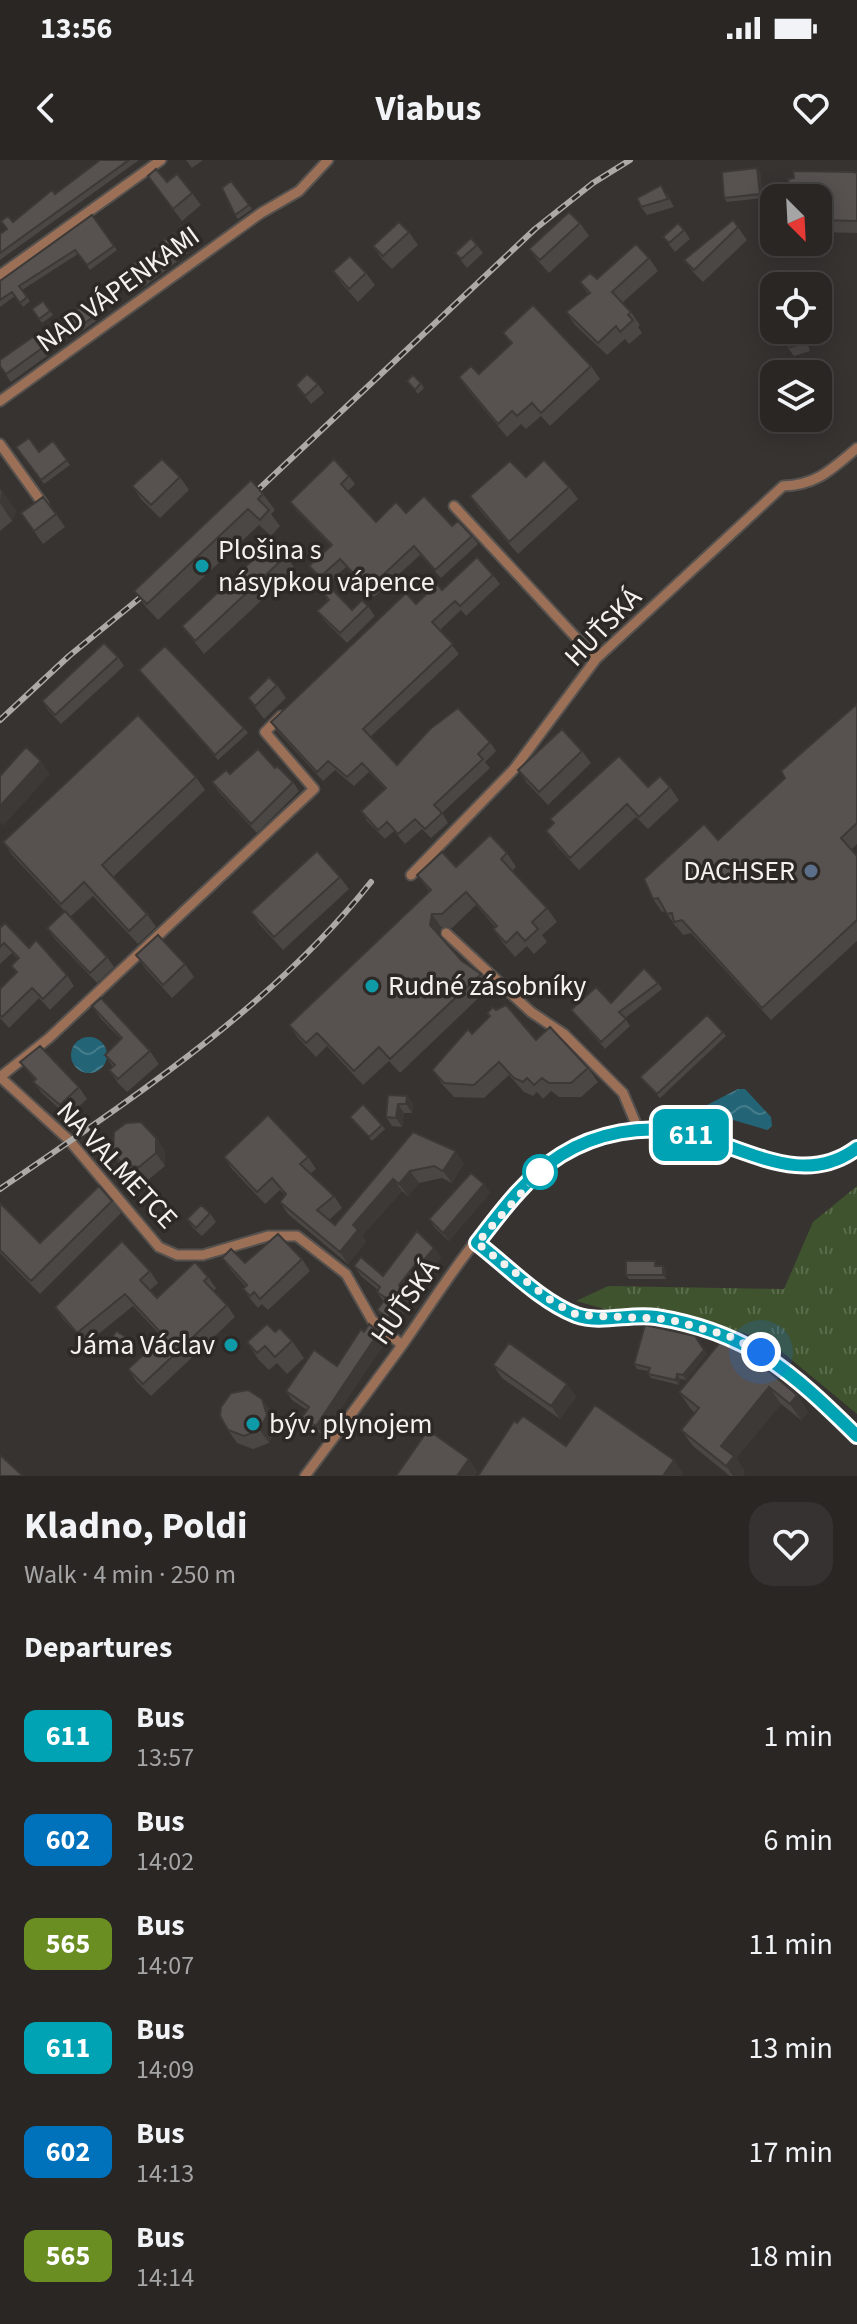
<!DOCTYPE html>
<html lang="en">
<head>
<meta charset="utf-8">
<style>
	:root { --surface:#292624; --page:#353231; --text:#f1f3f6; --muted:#a5a5a6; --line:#454341 }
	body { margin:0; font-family:"Source Sans 3",sans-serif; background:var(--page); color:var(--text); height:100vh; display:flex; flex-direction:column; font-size:30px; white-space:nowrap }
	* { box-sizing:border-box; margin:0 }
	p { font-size:26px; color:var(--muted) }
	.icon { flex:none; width:44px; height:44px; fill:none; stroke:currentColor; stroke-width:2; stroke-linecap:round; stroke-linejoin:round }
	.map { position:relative; height:1316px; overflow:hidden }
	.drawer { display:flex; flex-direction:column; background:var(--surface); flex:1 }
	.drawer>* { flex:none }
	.badge { padding:0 16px; border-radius:12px; font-size:28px; line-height:52px }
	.needle { width:52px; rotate:156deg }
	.fabs { position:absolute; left:760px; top:24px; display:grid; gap:16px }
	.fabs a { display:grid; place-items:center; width:72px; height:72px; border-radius:16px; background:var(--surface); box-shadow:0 4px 20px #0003,0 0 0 2px var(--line); font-size:40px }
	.you { position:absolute; width:40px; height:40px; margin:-20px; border:6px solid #fff; border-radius:50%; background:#1a73e8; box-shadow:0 0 0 12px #1a73e833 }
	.map>.badge { position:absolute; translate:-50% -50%; box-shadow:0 0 0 4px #fff }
	h2 { padding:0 24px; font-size:30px; line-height:72px }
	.round { display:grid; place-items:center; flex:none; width:84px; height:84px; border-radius:24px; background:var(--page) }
	.summary { display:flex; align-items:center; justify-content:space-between; height:136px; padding:0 24px }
	h1 { font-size:38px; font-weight:700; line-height:60px }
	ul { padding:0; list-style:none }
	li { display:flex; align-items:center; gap:24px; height:104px; padding:0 24px }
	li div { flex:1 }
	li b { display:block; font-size:30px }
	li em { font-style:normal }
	li .badge { min-width:88px; font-weight:700; text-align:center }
	.status { display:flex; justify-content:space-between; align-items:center; height:56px; padding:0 40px; background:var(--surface); direction:ltr }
	.status svg { height:22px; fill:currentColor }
	header { display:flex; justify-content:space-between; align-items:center; height:104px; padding:0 24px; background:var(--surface); font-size:36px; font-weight:700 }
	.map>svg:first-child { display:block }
</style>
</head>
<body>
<div class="status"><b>13:56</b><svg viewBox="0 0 49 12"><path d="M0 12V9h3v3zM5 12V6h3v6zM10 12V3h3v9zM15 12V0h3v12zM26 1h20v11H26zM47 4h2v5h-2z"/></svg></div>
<header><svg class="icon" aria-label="back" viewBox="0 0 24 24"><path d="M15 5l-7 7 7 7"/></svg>Viabus<svg class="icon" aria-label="heart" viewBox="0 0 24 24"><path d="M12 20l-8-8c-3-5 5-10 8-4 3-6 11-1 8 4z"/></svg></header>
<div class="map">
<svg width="857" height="1316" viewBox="0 0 857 1316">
	<defs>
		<pattern id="grass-tufts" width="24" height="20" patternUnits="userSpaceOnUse" patternTransform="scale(2)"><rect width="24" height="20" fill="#3f532e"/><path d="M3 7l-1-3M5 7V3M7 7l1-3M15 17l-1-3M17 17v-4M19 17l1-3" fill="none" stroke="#5b6c4d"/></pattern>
		<pattern id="water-waves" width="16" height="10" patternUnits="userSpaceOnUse" patternTransform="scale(2)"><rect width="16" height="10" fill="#236577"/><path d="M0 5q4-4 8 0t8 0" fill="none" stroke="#447c8b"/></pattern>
	</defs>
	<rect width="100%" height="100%" fill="#373330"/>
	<!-- grass -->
	<path fill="url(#grass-tufts)" d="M857 1026V1254L769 1181 689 1156 650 1148 608 1150 576 1141 608 1126 784 1129 813 1062Z"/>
	<!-- water -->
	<path fill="url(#water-waves)" d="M71 895a18 18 0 1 1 36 0a18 18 0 1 1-36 0Z
		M738 929H745L771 957 772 966 767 970 709 953 707 945Z"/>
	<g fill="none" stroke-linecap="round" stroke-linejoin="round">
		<defs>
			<path id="minor" d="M0 115 161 0
				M0 241 261 53 299 31 328 0
				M0 284 43 344 39 348
				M454 346 596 499
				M411 715 514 609 596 499 783 326C817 325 832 309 857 288
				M446 773 531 852 564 874 623 933 639 971
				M0 917 49 878 314 629 265 572 281 556
				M0 917 69 980 159 1087 177 1095H203L268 1076H297L346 1114 372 1160 402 1185
				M477 1083C507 1106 540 1141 576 1155 601 1164 630 1153 656 1157 749 1171 792 1212 857 1276
				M305 1316C338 1272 371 1228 403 1184 451 1116 521 997 606 974 629 969 662 968 685 973 743 986 802 1029 857 988"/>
		</defs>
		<!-- minor casing -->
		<use href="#minor" stroke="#55514f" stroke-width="13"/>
		<!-- minor -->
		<use href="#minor" stroke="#9b7056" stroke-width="9"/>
		<defs>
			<path id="rail" d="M242 345 535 69 593 23 630 0
				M0 560 69 496 157 424
				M0 1029C130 940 272 847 371 722"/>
		</defs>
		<!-- rail casing -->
		<use href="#rail" stroke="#aca9a7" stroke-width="6"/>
		<!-- rail -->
		<use href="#rail" stroke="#2d2926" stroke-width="3" stroke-dasharray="9" stroke-linecap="butt"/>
	</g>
	<!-- wall -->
	<path fill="#4b4744" d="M100 0H139L0 100V74L7 69 13 62 55 34Z
		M186 0H203L192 8Z
		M757 8 760 12 763 38 727 42 724 38Z
		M857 13V73L818 72V38Z
		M148 16 192 33 201 45 182 61Z
		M231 21 252 49 238 59 235 55Z
		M667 34 674 47 647 55 641 47Z
		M92 55 117 90 90 110 78 94 22 130 30 141 23 147 15 136 0 147V121Z
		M733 60 747 80 703 122 693 112 684 100Z
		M580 63 589 76 549 113 538 101 529 89Z
		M684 70 690 79 675 92 663 77Z
		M409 72 418 85 392 109 382 99 373 86Z
		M174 73 188 93 145 126 130 106Z
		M477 85 483 93 467 108 455 93Z
		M649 98 658 111 622 143 631 152 640 165 638 167 642 173 629 184 625 179 607 195 575 165 566 152 588 134 580 122 597 119Z
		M333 111 366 113 375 125 358 142 342 124Z
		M43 141 53 155 42 163 32 149Z
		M84 144 96 161 71 179 59 162Z
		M783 170H818L821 181 808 185 810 191 794 196 788 188Z
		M503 173 591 206 600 219 550 266 541 256 526 269 521 264 507 277 468 230 459 217 479 214 511 184Z
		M37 174 51 193 11 222 0 206Z
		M407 221 421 223 424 228 418 234Z
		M318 224 324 233 311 244 296 225Z
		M53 281 70 305 44 324 16 287 39 292Z
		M349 316 355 324 348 331 376 362 406 353 452 366 472 376 478 384 441 418 420 395 374 437 346 407 327 424 352 450 368 446 375 456 347 483 324 460 317 451 328 441 321 430 326 426 309 406 331 386 296 350 290 342Z
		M180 317 189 330 160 358 141 339 132 326Z
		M526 317 569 327 578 339 518 394 478 348 470 336Z
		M0 329 16 351 12 361 0 371Z
		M263 334 275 350 271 354 280 366 271 376 259 365 158 460 146 447 134 431Z
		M21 353 56 354 65 367 43 384Z
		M286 396 295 409 204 494 191 478 182 466Z
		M493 415 500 424 466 456 461 450 440 470 459 494 370 577 397 605 490 582 496 591 485 602 490 608 442 653 448 663 431 678 422 669 405 684 394 671 385 679 367 661 361 651 385 629 369 612 354 626 335 610 323 621 277 571 271 562 416 444 442 430Z
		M118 497 124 506 61 564 48 550 42 541Z
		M139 510 244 568 248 573 218 600Z
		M277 525 286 538 264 559 248 538Z
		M857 544V684L851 690 857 696V781L771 860 691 773 683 775 677 767H676L665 751 662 752 653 739 785 618Z
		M582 591 591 603 548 645 527 623 518 610Z
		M275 608 293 622 299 631 257 673 218 631 212 622 230 614Z
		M196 617 205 630 113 717 147 754 156 767 138 784 93 736 70 757 12 695 3 682Z
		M648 627H670L679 640 648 669 636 657 579 710 555 684 546 671 554 664 550 659Z
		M507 693 516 707 512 711 547 748 557 762 542 775 547 782 534 794 527 786 515 797 503 783 493 769 495 767 476 745 452 768 441 767 440 776 462 801 481 814 490 827 400 913 389 901 363 925 327 886 316 897 298 878 289 865 430 732 417 715 456 707Z
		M340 717 349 729 283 790 260 765 251 752Z
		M0 768 67 815 74 826 50 850 39 838 9 868 0 858V829L16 813 11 806 18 799 12 793 0 804Z
		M47 768 107 797 114 807 97 823 54 778Z
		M136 795 185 804 194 817 172 838 145 808Z
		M658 823 662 829 625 858 630 866 605 889 571 850 611 843Z
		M92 846 150 891 159 904 127 932 118 923 109 910 113 907 105 895 121 879 101 859Z
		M496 850 536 880 588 908 598 922 581 937H559L551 931 543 939 537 932 533 936 524 932 509 915 484 938 454 937 442 924 432 910 489 857 487 853Z
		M723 872 726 876 660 938 640 917Z
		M20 902 79 927 87 939 68 957 42 933 33 922 35 920Z
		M388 935 407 936 413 944 412 953H404L402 967 392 966 386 957Z
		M350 957 382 965 385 969 372 981Z
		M413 972 464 1003 452 1023 442 1018 419 1023 408 1036 402 1031 362 1076 366 1082 348 1104 288 1054 280 1042 285 1035 280 1030 265 1044 232 1009 224 997H308L316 1009 310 1014 334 1036 342 1048 329 1060 335 1065Z
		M156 978 165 991V1006L148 1020 133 1018 122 1007 113 994Z
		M484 1024 490 1033 449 1081 435 1068 429 1059Z
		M112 1041 121 1053 40 1134 0 1093V1043L40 1083Z
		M210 1053 216 1062 202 1076 193 1068 187 1059Z
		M434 1088 441 1098 431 1110 428 1107 406 1135 412 1143 394 1168 384 1160 377 1150 383 1141 377 1132 378 1130 361 1116 354 1106 383 1116Z
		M222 1098 245 1103 302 1099 310 1111 268 1150 262 1144 258 1148 251 1140 243 1129 245 1126 230 1109Z
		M658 1106 666 1110V1119H629L626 1115Z
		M150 1111 158 1123 150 1130 157 1138 208 1117 216 1128 214 1131 227 1145 235 1157 151 1236 136 1221 128 1209 162 1177 133 1146 86 1184 63 1159 55 1147Z
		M275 1172 292 1181 304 1198 287 1214 277 1203 269 1210 258 1199 247 1182Z
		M364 1172H379L386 1181 323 1275 309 1266 302 1257 307 1250 292 1240 286 1231 337 1206Z
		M726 1175 797 1235 808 1252 801 1260 781 1244 736 1298 745 1312 742 1316H730L693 1286 681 1270 695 1253 690 1248 679 1232Z
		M695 1176 707 1194 686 1220 680 1219 679 1225 651 1218 648 1214 649 1211 637 1209 634 1204Z
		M111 1180 135 1190 130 1198 120 1193Z
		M493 1205 567 1224 576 1237 560 1259 502 1218Z
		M262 1239 271 1252 276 1268 269 1283 253 1289 237 1283 228 1270Z"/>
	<!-- shaded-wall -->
	<path fill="#3d3937" d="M757 8 760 12 763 38 760 34Z
		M814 170H818L821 181 815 172Z
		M1 329 16 351 12 361 0 343Z
		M41 601 50 614 3 666 0 662V646Z
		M432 754 441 767 440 779 430 765Z
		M407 936 413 944 412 953 406 944Z
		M398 944 404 953 402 967 396 958Z
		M156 978 165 991V1006L156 993Z
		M456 991 464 1003 452 1023 443 1011Z
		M410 1011 419 1023 408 1036 399 1024Z
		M393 1019 402 1031 362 1076 366 1082 348 1104 340 1092 353 1065Z
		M484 1024 490 1033 449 1081 443 1073Z
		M434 1088 441 1098 431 1110 424 1100Z
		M421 1097 428 1107 406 1135 412 1143 394 1168 388 1158 399 1125Z
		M663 1106 666 1110V1119L663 1115Z
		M379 1172 386 1181 323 1275 316 1266Z
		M126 1177 135 1190 130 1198 121 1185Z
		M704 1190 707 1194 686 1220 683 1215Z
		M677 1214 680 1219 679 1225 676 1220Z
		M567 1224 576 1237 560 1259 551 1246Z
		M769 1227 781 1244 736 1298 745 1312 742 1316H733L726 1306 721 1286Z
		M797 1235 808 1252 801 1260 790 1244Z
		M262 1239 271 1252 276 1268 269 1283 260 1270Z
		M469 1299 478 1312 475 1316H457Z
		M674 1300 683 1313 681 1316H663Z"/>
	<!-- building -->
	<path fill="#57524f" stroke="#3d3937" stroke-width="2" d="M100 0H129L0 93V74L7 69 1 61 8 56 13 62 52 30 55 34Z
		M757 8 760 34 724 38 722 12Z
		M156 9 167 22 177 14 192 33 173 49 148 16Z
		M793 11 853 12 857 13V61L818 60V38H791L788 19 794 18Z
		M231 21 249 45 235 55 222 28Z
		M661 25 668 39 641 47 637 38Z
		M569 52 580 63 540 100 529 89Z
		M92 55 114 86 87 105 75 90 19 126 27 137 20 143 12 132 0 140V121Z
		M733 60 738 67 694 110 684 100Z
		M399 62 409 72 383 96 373 86Z
		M678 63 684 70 669 83 663 77Z
		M174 73 184 86 140 120 130 106Z
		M471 78 477 85 461 99 455 93Z
		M636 84 649 98 612 132 631 152 628 155 633 160 620 172 616 166 598 183 566 152 590 133 580 122 590 113 597 119Z
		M350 96 366 113 349 129 333 111Z
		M43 141 50 151 39 159 32 149Z
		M84 144 93 157 68 175 59 162Z
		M533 145 591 206 541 253 532 243 517 256 512 251 498 264 459 217 471 206 479 214 512 183 503 173Z
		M783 170H814L815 172 802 176 804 183 788 188Z
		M37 174 45 186 6 214 0 206V200Z
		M307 214 318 224 305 236 296 225Z
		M413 215 421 223 415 230 407 221Z
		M29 278 39 292 53 281 67 300 41 320 16 287Z
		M162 299 180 317 151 345 132 326Z
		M334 299 349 316 341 324 376 362 396 342 406 353 424 336 452 366 458 361 472 376 435 410 414 386 368 429 340 399 320 417 309 406 332 385 290 342Z
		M544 300 569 327 509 382 470 336 510 301 526 317Z
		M251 320 263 334 258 339 269 350 260 360 248 349 147 444 134 431Z
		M43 337 56 354 34 371 21 353Z
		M272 382 286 396 195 481 182 466Z
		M477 397 493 415 460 446 455 441 432 462 453 484 363 569 397 605 430 569 458 548 490 582 478 594 483 599 434 645 442 653 425 669 415 659 398 674 387 662 378 670 361 651 386 628 362 603 347 617 328 601 317 612 271 562 406 433 416 444 437 424 442 430Z
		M327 424 352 450 362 440 368 446 340 473 317 451 329 440 321 430Z
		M104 483 118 497 55 555 42 541Z
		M165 486 244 568 215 595 139 510Z
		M269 517 277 525 255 546 248 538Z
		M857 544V663L841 678 857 696V760L762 848 682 760 674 762 672 753 667 754 658 738 653 739 644 719 704 664 718 680 785 618 781 611Z
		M138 555 196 617 102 705 147 754 129 771 84 722 61 744 3 682Z
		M562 569 582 591 539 632 518 610Z
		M26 587 41 601 0 646V616Z
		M258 589 275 608 277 606 293 622 251 664 212 622 226 610 230 614Z
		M619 596 648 627 660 616 670 627 639 657 627 644 570 698 546 671 554 663 550 659Z
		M490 675 507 693 501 699 547 748 532 762 538 769 525 781 517 772 506 783 493 769 497 766 466 732 442 754H432L430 765 462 801 481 814 390 899 379 887 354 911 317 873 306 883 289 865 431 730 417 715 442 692 456 707Z
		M317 691 340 717 274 777 251 752Z
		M65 751 107 797 90 813 47 768Z
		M5 763 29 788 36 780 67 815 43 839 32 828 2 857 0 855V829L17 812 11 806 19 798 4 783 0 787V768Z
		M158 775 185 804 163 825 136 795Z
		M644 808 658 823 619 852 626 859 601 882 571 850 596 827 611 843Z
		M101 838 150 891 118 919 109 910 115 905 105 895 122 878 92 846Z
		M506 845 536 880 550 867 588 908 571 923H549L542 918 534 925 527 918 523 922 514 918 499 902 474 925 444 923 432 910 468 869 472 874 490 856 487 853 493 847 496 850Z
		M707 855 723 872 657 934 640 917Z
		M40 886 79 927 60 945 33 922 36 919 20 902Z
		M388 935 407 936 406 944H398L396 958 386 957Z
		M363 944 382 965 369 977 350 957Z
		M268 955 308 997 300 1004 334 1036 317 1050 335 1065 413 972 456 991 443 1011 434 1006 410 1011 399 1024 393 1019 353 1065 358 1070 340 1092 280 1042 286 1034 272 1018 257 1032 224 997Z
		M141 962 156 978V993L139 1007 124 1005 113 994 114 972 126 963Z
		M471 1013 484 1024 443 1073 429 1059Z
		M99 1026 112 1041 31 1121 0 1090V1043L40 1083Z
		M201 1045 210 1053 196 1068 187 1059Z
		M417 1071 434 1088 424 1100 421 1097 399 1125 405 1134 388 1158 377 1150 386 1138 377 1132 380 1127 354 1106 361 1097 383 1116Z
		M278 1074 302 1099 260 1139 254 1132 250 1136 243 1129 247 1125 222 1098 231 1089 245 1103Z
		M122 1081 150 1111 140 1120 157 1138 195 1102 208 1117 204 1121 227 1145 143 1224 128 1209 164 1176 125 1134 77 1173 55 1147Z
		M626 1101H655V1106H663V1115H626Z
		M267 1164 275 1172 280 1168 292 1181 275 1197 265 1186 257 1193 247 1182Z
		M369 1164 379 1172 316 1266 302 1257 309 1247 286 1231 314 1190 337 1206 361 1169 364 1172Z
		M645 1165 695 1176 704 1190 683 1215 677 1214 676 1220 648 1214 650 1208 634 1204Z
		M116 1171 126 1177 121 1185 111 1180Z
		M726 1175 797 1235 790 1244 769 1227 721 1286 734 1296 726 1306 681 1270 699 1248 679 1232Z
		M509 1183 567 1224 551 1246 493 1205Z
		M248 1230 262 1239 267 1255 260 1270 244 1276 228 1270 220 1256 221 1247 231 1233Z
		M595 1245 674 1300 663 1316H478L514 1261 517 1263 523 1256 566 1286Z
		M428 1270 469 1299 457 1316H396Z
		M0 1295 23 1316H0Z"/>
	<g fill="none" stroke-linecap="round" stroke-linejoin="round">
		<defs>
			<path id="line" d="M857 988C801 1030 743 985 684 973 643 964 596 973 561 995 527 1016 500 1053 477 1083 507 1106 540 1141 576 1155 601 1164 630 1153 656 1157 749 1172 792 1212 857 1276"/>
		</defs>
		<!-- line casing -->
		<use href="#line" stroke="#fff" stroke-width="18"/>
		<!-- line -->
		<use href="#line" stroke="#00a3b4" stroke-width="12"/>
		<!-- walk -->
		<path stroke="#f4f1ef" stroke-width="8" stroke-dasharray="0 14.4" d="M540 1012 477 1083 553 1142 577 1155 668 1159 729 1176 761 1192"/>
	</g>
	<!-- markers -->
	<g fill="#0f9aa8" stroke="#2d2926" stroke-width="3">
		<circle cx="202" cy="406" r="8"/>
		<circle cx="372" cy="826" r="8"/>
		<circle cx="231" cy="1185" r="8"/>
		<circle cx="253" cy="1264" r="8"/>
	</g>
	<circle fill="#5c6f8a" stroke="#2d2926" stroke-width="3" cx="811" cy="711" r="8"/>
	<circle fill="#fff" stroke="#00a3b4" stroke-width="4" cx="540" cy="1012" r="16"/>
	<g text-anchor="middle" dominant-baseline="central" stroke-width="7" stroke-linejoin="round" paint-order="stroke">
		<!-- street labels -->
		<g font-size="28" fill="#f4f1ef" stroke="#2d2926">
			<text transform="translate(118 129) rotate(-36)">NAD VÁPENKAMI</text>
			<text transform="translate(603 467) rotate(-46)">HUŤSKÁ</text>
			<text transform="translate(117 1005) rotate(47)">NA VALMETCE</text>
			<text transform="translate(405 1142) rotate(-55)">HUŤSKÁ</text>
		</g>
		<!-- poi labels -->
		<g font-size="28" fill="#f4f1ef" stroke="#2d2926" text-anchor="start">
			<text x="218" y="390">Plošina s<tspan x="218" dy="32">násypkou vápence</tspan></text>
			<text x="795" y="711" text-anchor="end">DACHSER</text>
			<text x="388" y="826">Rudné zásobníky</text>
			<text x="215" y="1185" text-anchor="end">Jáma Václav</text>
			<text x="269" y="1264">býv. plynojem</text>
		</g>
	</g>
</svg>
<div class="fabs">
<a><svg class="needle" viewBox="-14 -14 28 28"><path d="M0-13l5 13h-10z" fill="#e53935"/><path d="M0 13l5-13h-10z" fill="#a5a5a6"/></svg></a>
<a><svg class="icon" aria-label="locate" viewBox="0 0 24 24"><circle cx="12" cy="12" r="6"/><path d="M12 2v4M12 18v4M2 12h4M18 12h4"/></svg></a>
<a><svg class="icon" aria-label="layers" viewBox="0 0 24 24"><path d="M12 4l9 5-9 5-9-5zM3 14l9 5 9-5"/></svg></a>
</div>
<div class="you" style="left:761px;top:1192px"></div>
<b class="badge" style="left:691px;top:975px;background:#00a3b4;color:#fff">611</b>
</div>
<section class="drawer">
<div class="summary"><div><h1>Kladno, Poldi</h1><p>Walk · 4 min · 250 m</p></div><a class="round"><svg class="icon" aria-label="heart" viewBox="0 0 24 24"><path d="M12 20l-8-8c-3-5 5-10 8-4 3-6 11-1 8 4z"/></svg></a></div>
<h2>Departures</h2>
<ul>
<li><span class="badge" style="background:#00a3b4;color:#fff">611</span><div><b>Bus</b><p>13:57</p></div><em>1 min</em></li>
<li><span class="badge" style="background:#0072bc;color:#fff">602</span><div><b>Bus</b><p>14:02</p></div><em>6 min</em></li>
<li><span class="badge" style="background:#6b8e23;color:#fff">565</span><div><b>Bus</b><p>14:07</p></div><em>11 min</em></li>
<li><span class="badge" style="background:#00a3b4;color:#fff">611</span><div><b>Bus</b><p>14:09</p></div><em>13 min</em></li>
<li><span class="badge" style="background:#0072bc;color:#fff">602</span><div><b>Bus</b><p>14:13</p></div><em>17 min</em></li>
<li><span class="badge" style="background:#6b8e23;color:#fff">565</span><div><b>Bus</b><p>14:14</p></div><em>18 min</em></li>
</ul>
</section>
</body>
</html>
